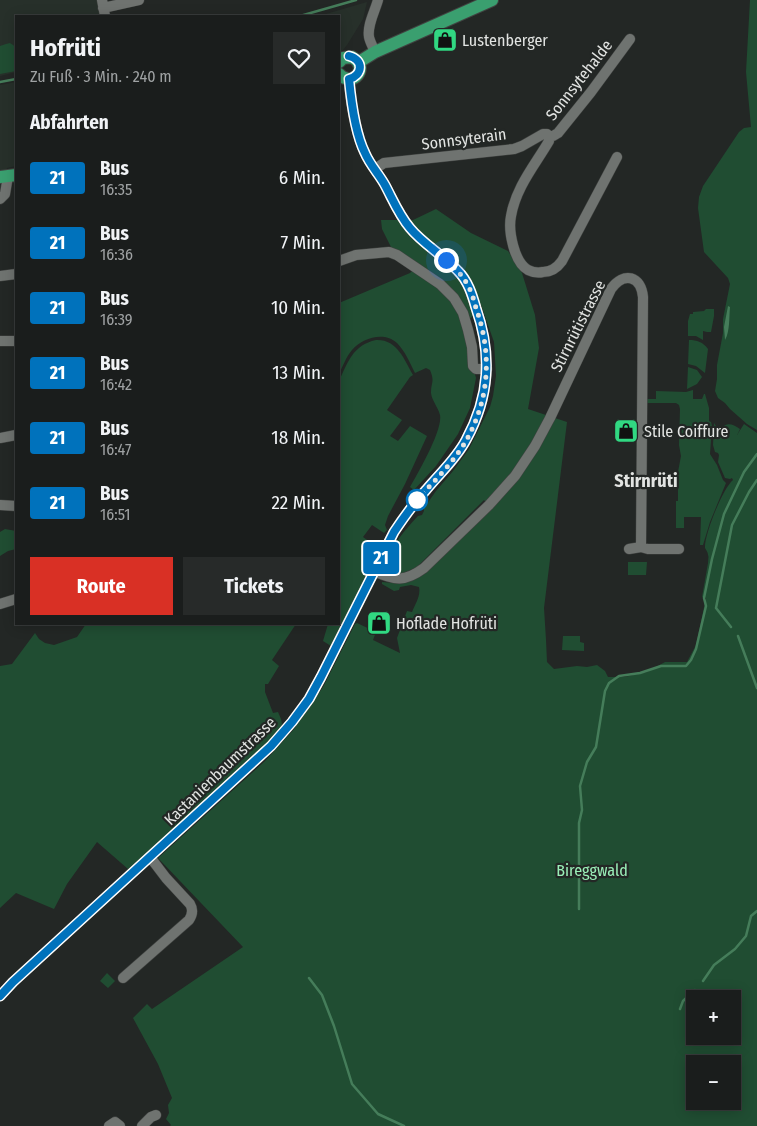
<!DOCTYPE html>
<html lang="de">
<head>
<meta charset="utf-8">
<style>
	:root { --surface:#1a1d1c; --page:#272a29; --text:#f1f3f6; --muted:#9fa2a3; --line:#383b3b; --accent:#d93025 }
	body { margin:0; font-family:"Fira Sans Condensed",sans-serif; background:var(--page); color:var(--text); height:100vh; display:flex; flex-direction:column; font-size:19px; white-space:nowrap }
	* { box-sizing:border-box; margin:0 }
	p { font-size:16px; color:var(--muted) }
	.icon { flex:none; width:28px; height:28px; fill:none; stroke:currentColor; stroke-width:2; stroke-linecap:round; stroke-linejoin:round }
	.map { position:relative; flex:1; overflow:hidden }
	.side { position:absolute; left:15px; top:15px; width:325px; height:610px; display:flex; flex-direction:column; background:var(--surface); border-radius:0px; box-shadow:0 2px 12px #0003,0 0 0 1px var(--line) }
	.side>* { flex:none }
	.badge { padding:0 10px; border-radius:4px; font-size:18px; line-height:32px }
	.tools { position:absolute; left:686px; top:990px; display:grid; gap:10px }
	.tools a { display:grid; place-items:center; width:55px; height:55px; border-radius:0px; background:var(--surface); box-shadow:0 2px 12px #0003,0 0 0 1px var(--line); font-size:25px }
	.you { position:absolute; width:25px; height:25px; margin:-12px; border:4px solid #fff; border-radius:50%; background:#1a73e8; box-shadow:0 0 0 8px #1a73e833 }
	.map>.badge { position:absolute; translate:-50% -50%; box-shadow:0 0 0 2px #fff }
	h2 { padding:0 15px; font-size:19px; line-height:45px }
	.round { display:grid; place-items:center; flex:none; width:52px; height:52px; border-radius:0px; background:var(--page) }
	.headline { display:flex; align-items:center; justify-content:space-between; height:85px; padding:0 15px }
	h1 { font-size:24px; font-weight:700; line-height:38px }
	.button { display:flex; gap:10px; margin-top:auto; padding:10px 15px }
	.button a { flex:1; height:58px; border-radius:0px; background:var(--accent); color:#fff; font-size:20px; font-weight:700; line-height:58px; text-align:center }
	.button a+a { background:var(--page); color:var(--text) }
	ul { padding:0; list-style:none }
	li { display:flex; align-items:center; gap:15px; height:65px; padding:0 15px }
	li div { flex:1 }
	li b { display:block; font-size:19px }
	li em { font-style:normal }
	li .badge { min-width:55px; font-weight:700; text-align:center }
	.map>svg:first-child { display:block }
</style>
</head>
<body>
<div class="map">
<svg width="757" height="1126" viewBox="0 0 757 1126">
	<rect width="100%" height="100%" fill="#232725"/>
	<!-- built -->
	<path fill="#27302a" d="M0 0H97L101 16H16V72L0 76Z
		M367 2 363 19 347 45 339 55V16H319Z
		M16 82V166L7 168 0 196V85Z"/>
	<!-- green -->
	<path fill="#204d32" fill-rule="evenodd" d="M750 0H757V430L747 424 730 409 725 403 718 398 715 391 717 379V365L723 333V319L730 284 728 278 704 252 698 208 699 197 703 186 739 132 744 128 751 127 746 72Z
		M10 43 16 47V71L0 74V46L6 44Z
		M436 209 471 233 508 251 522 273 535 315 539 348 528 409 567 422 544 608 546 640 547 662 554 669 577 666 587 667 597 665 605 671 608 677H624L647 672 665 662H687L696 645 706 598 702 597C704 586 706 574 708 563 708 560 709 557 708 555 708 552 706 550 705 548 704 535 723 488 733 480L732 478 730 479 725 478 718 462 719 455 718 453 715 452 713 445 714 424V423L719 431C726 422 731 423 740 429L737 435 744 424 757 433V1126H170L171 1125 166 1119 169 1113 168 1105 172 1098 158 1064 133 1018 147 1004 152 1009 243 947 158 858 265 761 294 729 323 687 355 624 357 623 376 632 373 640 400 653 397 638 407 611 412 612C415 604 421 596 419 587L411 585 400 587 399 590 394 591 382 584V582L394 583 405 581 490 507 484 500 417 567C410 570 398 577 390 573 375 563 410 524 418 516L422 515 424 511V508L436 491 453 471 469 449 490 407 493 396 496 376 494 342 481 305 471 318 467 319 463 308 391 247 382 229 381 220H413ZM695 999H732V1036H695ZM695 1064H732V1101H695Z
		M414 269 449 297 458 310 476 378 470 408 458 434 436 466 414 490 410 487C418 473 443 430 440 415 438 407 432 401 431 393 431 382 435 382 430 370L426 368 415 373C410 363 405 351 397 343 384 331 362 338 352 350 346 357 343 366 339 374V303L410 273Z
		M706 309H714V316L711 332H707L703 331V340L696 336H688V321L690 314H693V312L704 311Z
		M376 340C397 339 404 359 413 375L410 377 387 410 402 420 390 436 398 441 410 426 427 436 405 484 388 516 385 525 387 530 384 533 372 525 363 537 377 547 372 557 374 558 370 565 371 567 331 646 323 641 328 624H339V381C348 362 353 345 376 340Z
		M689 340C697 340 703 342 708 349L705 373 696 366 688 364Z
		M688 367 697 370 702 377 697 384 687 389Z
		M693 390V399H702L704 394H705L709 408V421L711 422 712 426 710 454 717 465 723 480 726 483 710 522 703 545H700L701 517H684V528H676V501H678V472L681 456 679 445 680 409 679 405 676 403H646V399H656V391L686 392Z
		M5 529 16 531V549L8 551 0 556V532Z
		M628 562H647L646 575H628Z
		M86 624H296L272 660 279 666 268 684H265V692L273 713 278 712 281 719 282 724 281 727 264 746 155 846 128 869 97 842 67 884 54 909 16 893 0 908V666L12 664 35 633 39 639 45 643 54 645 77 637Z
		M563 636H580V642L584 643V651L562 650Z
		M107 973 115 981 108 988 100 981Z"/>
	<!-- water -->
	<path fill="#457d5a" d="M728 306 730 307C729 317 730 331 725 340L724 327Z"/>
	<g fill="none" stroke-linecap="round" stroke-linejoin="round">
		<!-- stream -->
		<path stroke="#457d5a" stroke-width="2.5" d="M300 16 356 0
			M0 82 16 79
			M731 627 716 608 732 525 749 492 757 480
			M738 636 757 688
			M579 909V823L582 810 580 786 587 762 596 747 605 691 609 683 619 676 640 673 661 666H686L691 660 696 649 706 606 704 598 712 559 724 514 744 472 757 454
			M309 978 322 995 334 1026 352 1084 378 1114 404 1126
			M703 981 714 965 735 949 746 936 751 916 757 911
			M680 1009 683 1001 695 990"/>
		<defs>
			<path id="minor" d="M102 0 105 16
				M103 8 139 0
				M375 52C373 47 370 42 369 37 367 25 375 11 378 0
				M549 136H553L558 133 591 92 630 39
				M375 169 384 163 514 149 522 146 543 134H547L549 136V141C535 165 516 187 511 216 508 231 514 262 528 270 532 272 538 273 543 272 551 272 557 268 562 261L617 157
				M0 199 5 194 8 176
				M339 261 356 255 389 252 397 255 440 284 454 298 463 313 468 330 472 347 473 366 476 369H487
				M0 276 16 274
				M0 341H16
				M0 438 16 435
				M0 505 16 506
				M641 547 648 549H679
				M374 571C395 581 405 582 424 568L489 505 515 476 535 446 550 418 611 289C624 271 641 276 643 297L641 547 629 549
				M0 604 16 599
				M123 978 189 920C193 914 193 909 190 904L166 878 150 857
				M0 996 13 982 271 746 292 722 309 699 321 677 394 532C404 516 416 501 428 487 442 472 457 458 466 440 490 396 492 354 476 308 471 294 468 281 458 271 443 255 423 244 410 228 399 215 393 200 385 185 379 174 370 165 365 153 356 135 350 100 349 79
				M109 1126 115 1122 120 1126
				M142 1126 151 1117 156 1115"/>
			<path id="major" d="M339 62 343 58 352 57C370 67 353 89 339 74
				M359 62 375 52 492 0
				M0 177 16 175"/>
		</defs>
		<!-- minor casing -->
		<use href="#minor" stroke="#404341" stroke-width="11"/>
		<!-- major casing -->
		<use href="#major" stroke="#404341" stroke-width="14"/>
		<!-- minor -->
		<use href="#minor" stroke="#6f7370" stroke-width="10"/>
		<!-- major -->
		<use href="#major" stroke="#3a9f6f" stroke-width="12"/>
	</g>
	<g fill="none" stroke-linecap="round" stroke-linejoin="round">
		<defs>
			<path id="line" d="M0 996 13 982 271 746 292 722 309 699 321 677 394 532C404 517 414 503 426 490 440 473 456 459 466 440 490 396 492 354 476 308 472 294 468 281 458 271 443 255 423 244 410 228 399 215 393 200 385 185 379 174 370 165 365 153 356 135 351 100 349 79 363 75 364 60 349 56"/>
		</defs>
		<!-- line casing -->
		<use href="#line" stroke="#fff" stroke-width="11"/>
		<!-- line -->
		<use href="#line" stroke="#0072bc" stroke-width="8"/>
		<!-- walk -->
		<path stroke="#e2e4e2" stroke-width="5" stroke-dasharray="0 9" d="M417 500C434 481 453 463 466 441 490 398 492 353 476 308 474 301 472 292 468 286 463 275 454 268 446 260"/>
	</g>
	<!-- icons -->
	<defs>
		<symbol id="shop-square" viewBox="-11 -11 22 22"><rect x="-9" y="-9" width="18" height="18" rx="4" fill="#31d882" stroke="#232725"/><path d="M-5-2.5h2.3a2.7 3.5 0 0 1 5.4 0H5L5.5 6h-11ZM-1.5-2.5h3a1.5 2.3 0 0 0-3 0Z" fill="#111"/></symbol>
	</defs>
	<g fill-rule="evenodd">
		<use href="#shop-square" x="431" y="26" width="28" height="28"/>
		<use href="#shop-square" x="612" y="417" width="28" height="28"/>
		<use href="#shop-square" x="365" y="609" width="28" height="28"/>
	</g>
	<!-- markers -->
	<circle fill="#fff" stroke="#0072bc" stroke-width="2.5" cx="417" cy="500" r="10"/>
	<g text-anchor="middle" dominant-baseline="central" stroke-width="4.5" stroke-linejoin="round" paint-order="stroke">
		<!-- poi labels -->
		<g font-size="16" fill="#e2e4e2" stroke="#232725" text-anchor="start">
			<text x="462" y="40">Lustenberger</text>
			<text x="644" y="431">Stile Coiffure</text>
			<text x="396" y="623">Hoflade Hofrüti</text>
		</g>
		<!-- street labels -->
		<g font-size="16" fill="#e2e4e2" stroke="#232725">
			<text transform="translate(579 80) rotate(-52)">Sonnsytehalde</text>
			<text transform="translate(464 139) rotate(-7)">Sonnsyterain</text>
			<text transform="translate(578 326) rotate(-63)">Stirnrütistrasse</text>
			<text transform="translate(220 771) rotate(-44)">Kastanienbaumstrasse</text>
		</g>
		<!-- park labels -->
		<g font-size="16" fill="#9aefb8" stroke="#232725">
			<text x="592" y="870">Bireggwald</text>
		</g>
		<!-- neighbourhood labels -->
		<g font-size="18" font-weight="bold" fill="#e2e4e2" stroke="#232725">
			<text x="646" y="481">Stirnrüti</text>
		</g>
	</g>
</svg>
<div class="tools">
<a>+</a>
<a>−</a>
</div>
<div class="you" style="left:446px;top:260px"></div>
<b class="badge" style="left:381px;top:558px;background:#0072bc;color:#fff">21</b>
<section class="side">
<div class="headline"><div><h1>Hofrüti</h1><p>Zu Fuß · 3 Min. · 240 m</p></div><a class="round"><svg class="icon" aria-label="heart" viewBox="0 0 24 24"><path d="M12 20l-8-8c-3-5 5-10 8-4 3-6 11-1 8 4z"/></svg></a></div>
<h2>Abfahrten</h2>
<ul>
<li><span class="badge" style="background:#0072bc;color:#fff">21</span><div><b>Bus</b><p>16:35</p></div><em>6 Min.</em></li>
<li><span class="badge" style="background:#0072bc;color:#fff">21</span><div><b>Bus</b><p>16:36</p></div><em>7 Min.</em></li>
<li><span class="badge" style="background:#0072bc;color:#fff">21</span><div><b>Bus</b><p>16:39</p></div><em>10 Min.</em></li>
<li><span class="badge" style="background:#0072bc;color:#fff">21</span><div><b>Bus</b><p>16:42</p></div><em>13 Min.</em></li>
<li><span class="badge" style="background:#0072bc;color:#fff">21</span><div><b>Bus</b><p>16:47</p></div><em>18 Min.</em></li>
<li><span class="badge" style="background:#0072bc;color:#fff">21</span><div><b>Bus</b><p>16:51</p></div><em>22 Min.</em></li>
</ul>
<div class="button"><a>Route</a><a>Tickets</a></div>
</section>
</div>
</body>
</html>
